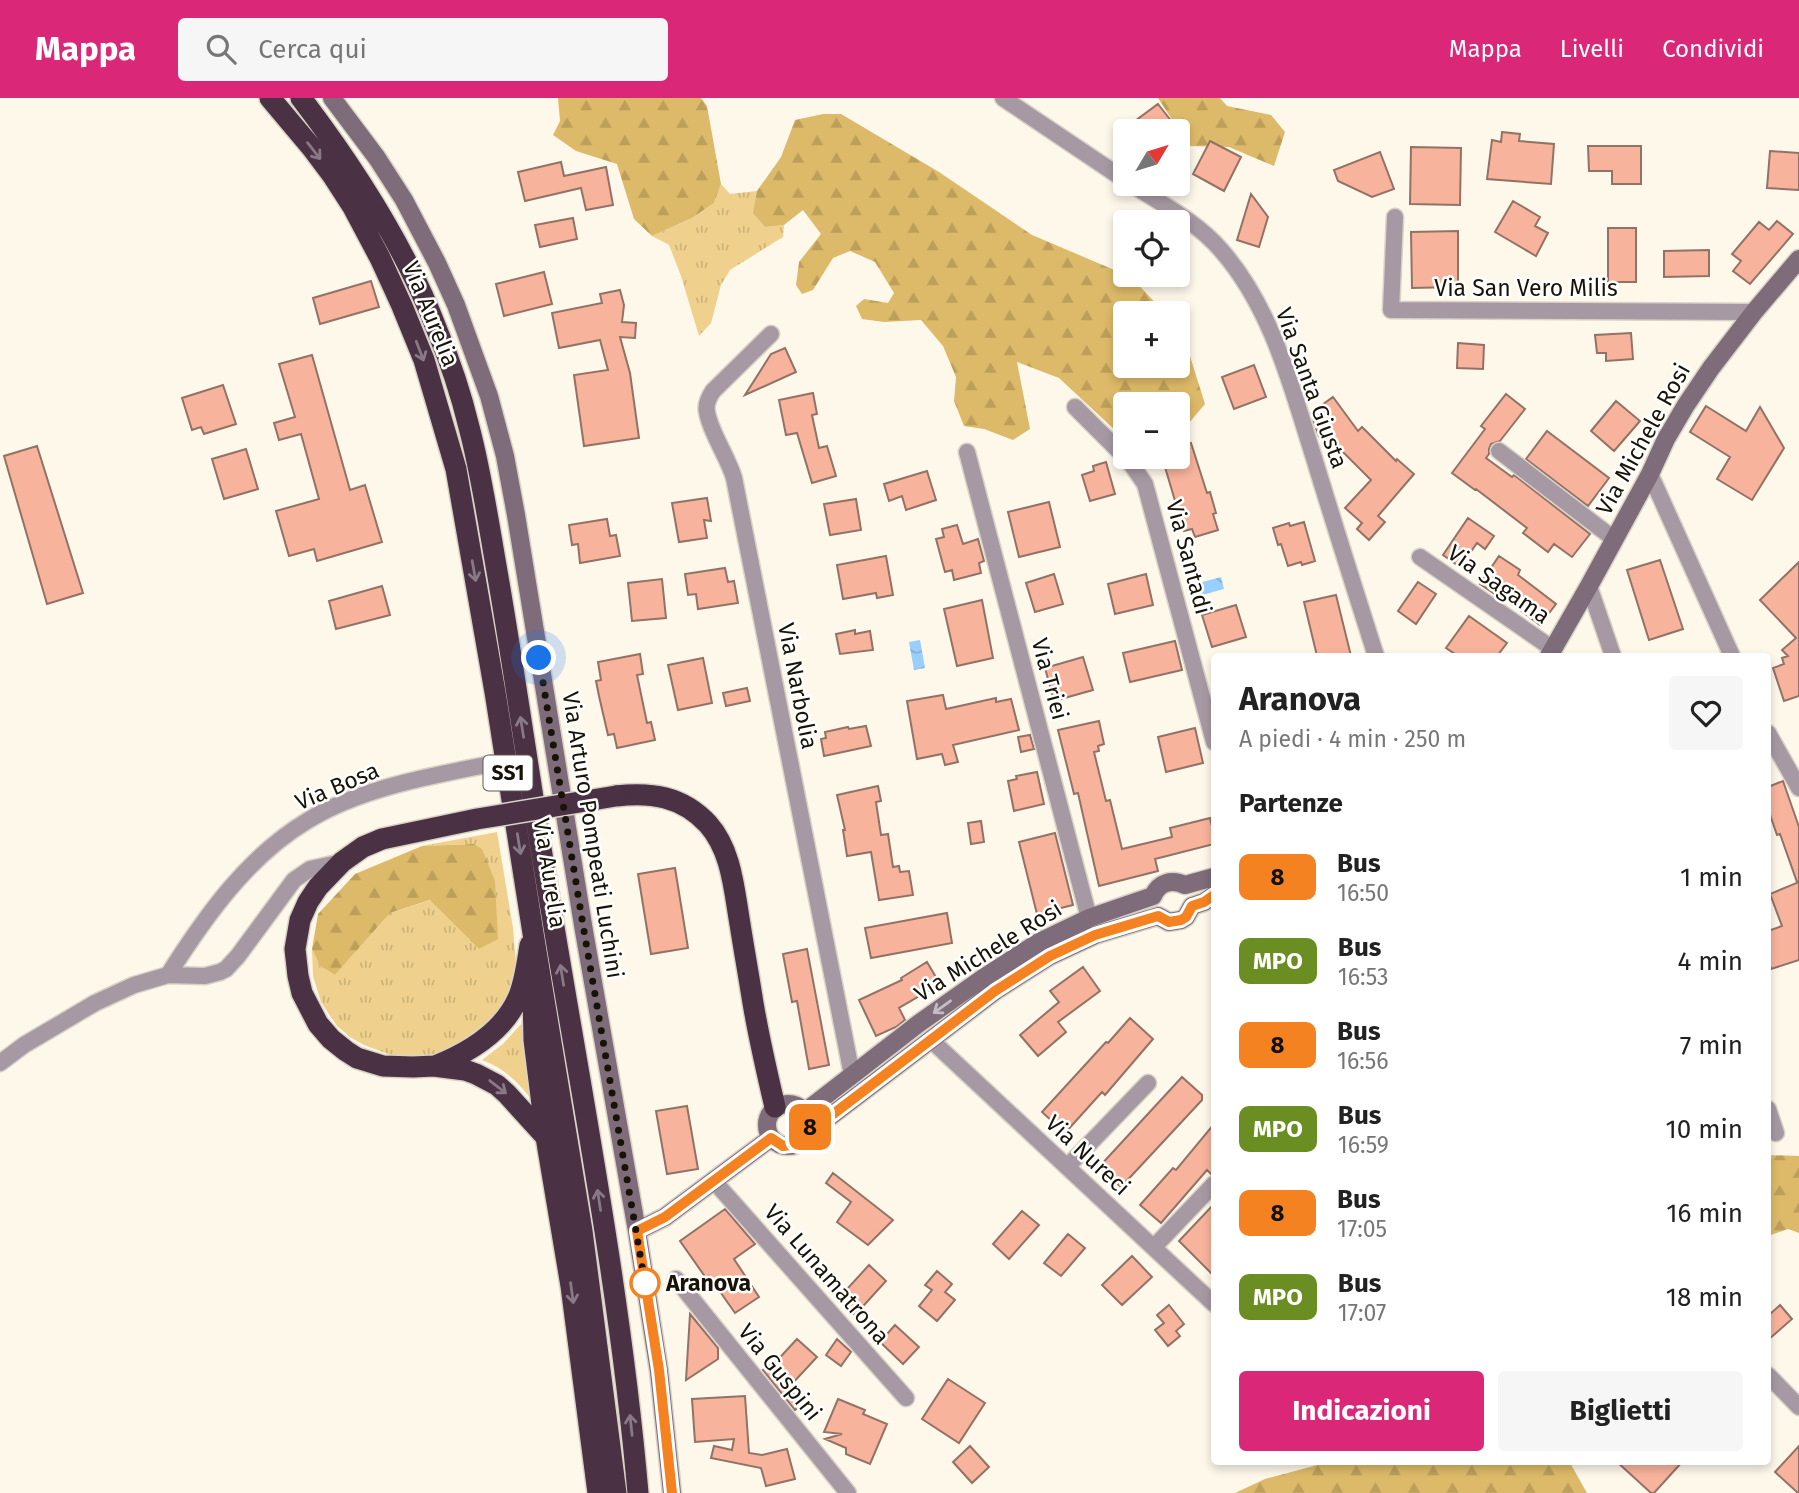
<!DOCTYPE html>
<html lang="it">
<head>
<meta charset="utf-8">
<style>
	:root { --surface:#fff; --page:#f6f6f6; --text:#222; --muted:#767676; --accent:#db2777 }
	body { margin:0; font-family:"Fira Sans",sans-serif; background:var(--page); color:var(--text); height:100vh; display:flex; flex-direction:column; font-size:26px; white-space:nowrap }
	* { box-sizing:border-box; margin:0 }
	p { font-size:23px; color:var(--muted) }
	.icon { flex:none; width:38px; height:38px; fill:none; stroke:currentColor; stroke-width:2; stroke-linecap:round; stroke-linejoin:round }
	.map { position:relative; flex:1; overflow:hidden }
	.drawer { position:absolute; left:1211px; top:555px; width:560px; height:812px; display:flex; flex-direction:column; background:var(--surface); border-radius:7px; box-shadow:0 4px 10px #0003 }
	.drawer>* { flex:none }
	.badge { padding:0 14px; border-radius:10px; font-size:24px; line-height:46px }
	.needle { width:46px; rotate:52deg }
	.controls { position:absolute; left:1113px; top:21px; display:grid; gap:14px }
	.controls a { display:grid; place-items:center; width:77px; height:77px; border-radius:7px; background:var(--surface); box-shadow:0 4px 10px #0003; font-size:35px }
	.you { position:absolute; width:35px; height:35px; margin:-18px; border:5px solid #fff; border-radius:50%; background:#1a73e8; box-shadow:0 0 0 10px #1a73e833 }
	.map>.badge { position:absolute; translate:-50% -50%; box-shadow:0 0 0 4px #fff }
	h2 { padding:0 28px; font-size:26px; line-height:63px }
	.round { display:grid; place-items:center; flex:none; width:74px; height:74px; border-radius:7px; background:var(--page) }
	.summary { display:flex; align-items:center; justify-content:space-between; height:119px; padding:0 28px }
	h1 { font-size:33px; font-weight:700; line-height:52px }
	.cta { display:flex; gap:14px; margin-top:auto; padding:14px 28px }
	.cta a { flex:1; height:80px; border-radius:7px; background:var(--accent); color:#fff; font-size:28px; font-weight:700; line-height:80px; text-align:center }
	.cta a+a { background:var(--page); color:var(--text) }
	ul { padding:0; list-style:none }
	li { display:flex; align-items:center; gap:21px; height:84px; padding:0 28px }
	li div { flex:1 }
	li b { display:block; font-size:26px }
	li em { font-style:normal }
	li .badge { min-width:77px; font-weight:700; text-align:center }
	header { display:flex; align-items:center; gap:42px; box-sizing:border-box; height:98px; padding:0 35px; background:var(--accent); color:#fff }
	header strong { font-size:33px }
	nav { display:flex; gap:38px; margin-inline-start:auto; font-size:24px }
	.search { width:490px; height:63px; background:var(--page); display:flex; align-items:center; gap:18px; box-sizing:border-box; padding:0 24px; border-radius:7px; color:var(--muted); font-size:26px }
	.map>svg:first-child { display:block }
</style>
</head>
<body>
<header>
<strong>Mappa</strong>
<div class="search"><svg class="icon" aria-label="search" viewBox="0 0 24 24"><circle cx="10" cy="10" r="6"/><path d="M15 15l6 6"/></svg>Cerca qui</div>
<nav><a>Mappa</a><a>Livelli</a><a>Condividi</a></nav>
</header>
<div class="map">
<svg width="1799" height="1395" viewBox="0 0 1799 1395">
	<defs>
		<pattern id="grass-tufts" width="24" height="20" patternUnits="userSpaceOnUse" patternTransform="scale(1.75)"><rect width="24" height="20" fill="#efd18d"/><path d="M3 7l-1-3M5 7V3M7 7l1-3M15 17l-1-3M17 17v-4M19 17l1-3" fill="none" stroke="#ccb378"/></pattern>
		<pattern id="forest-firs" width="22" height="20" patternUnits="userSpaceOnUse" patternTransform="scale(1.75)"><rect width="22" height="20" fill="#ddba69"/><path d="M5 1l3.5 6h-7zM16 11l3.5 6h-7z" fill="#bd9f5a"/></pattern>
		<pattern id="water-waves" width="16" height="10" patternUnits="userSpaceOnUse" patternTransform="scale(1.75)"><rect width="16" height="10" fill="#99cffd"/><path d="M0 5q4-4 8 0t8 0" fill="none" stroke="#83b1d7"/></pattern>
	</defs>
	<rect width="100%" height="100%" fill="#fef8eb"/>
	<!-- grass -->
	<path fill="url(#grass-tufts)" d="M721 86 730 96 757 93 754 115 765 129 784 127 783 139 730 172 721 187 711 225 699 238 681 178 669 147 652 138 692 120 714 105Z
		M497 734 513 830 517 877 511 907 455 953 429 958 391 957 364 947 350 939 337 928 321 904 313 878 312 851 320 868 335 877 390 815 431 802 479 851 473 746 422 748Z
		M522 925 534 1005C520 986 505 970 482 962L503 946Z"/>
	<!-- forest -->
	<path fill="url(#forest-firs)" d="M558 0H701L707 8 721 86 714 105 692 120 652 138 634 121 617 66 576 53 553 37 560 23Z
		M1158 0H1220L1227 8 1271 17 1285 34 1274 68 1229 49 1189 48Z
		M823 16H841L939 74 1032 137 1131 179 1165 215H1125V268H1178V236L1189 255 1205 306 1178 338V306H1125V338L1117 334 1059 280 1017 264 1030 331 1013 342 984 331 964 328 954 303 956 279 943 248 921 222 884 224 862 221 856 208 864 201 888 205 894 195 875 164 850 153 833 160 813 192 802 196 796 187 799 164 821 136 803 112 784 127 765 129 753 115 757 93 781 59 795 22Z
		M473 746 482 751 495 783 498 841 479 851 430 802 390 815 335 877 320 868 312 851 318 816 355 776 422 748Z
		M1768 1057 1799 1058V1135L1788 1131 1768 1138Z
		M1332 1363H1569L1587 1395H1235L1265 1381Z"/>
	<!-- water -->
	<path fill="url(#water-waves)" d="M1221 479 1224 491 1198 498 1195 486Z
		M920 542 925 570 914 572 909 544Z"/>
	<!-- building -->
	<path fill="#f8b39c" stroke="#937266" stroke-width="2" d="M1158 6 1179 33H1143L1135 23Z
		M1502 34 1520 36 1519 43 1554 46 1551 86 1487 81 1492 42 1501 44Z
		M1210 43 1241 59 1224 93 1193 76Z
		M1588 48H1641V86H1612V73H1589Z
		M1411 49 1461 50 1460 107 1410 106Z
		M1770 53 1799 55V92L1767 90Z
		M1380 54 1394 91 1372 99 1338 83 1334 72Z
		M561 64 564 78 606 69 613 107 586 112 581 90 525 103 518 74Z
		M1251 96 1268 119 1259 149 1237 142Z
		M1513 103 1540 119 1535 128 1548 135 1536 158 1495 134Z
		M573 120 577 141 540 149 535 127Z
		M1777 123 1793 136 1750 186 1733 173 1741 163 1732 156 1759 124 1769 132Z
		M1608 130H1636V184H1608Z
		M1458 133V189L1412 190 1411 134Z
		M1709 152V178L1664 179V153Z
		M544 174 552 206 504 218 496 186Z
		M371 183 379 209 320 226 313 200Z
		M620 192 624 207 622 224 636 225 635 240 620 239 630 275 639 340 584 348 574 277 608 272 600 242 559 250 552 215 602 205 600 196Z
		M1631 235 1633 261 1606 263V255H1597L1595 237Z
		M1458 245 1484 247 1483 271 1457 270Z
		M785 250 796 274 745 297 771 256Z
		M312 257 350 392 365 387 382 444 317 463 314 451 289 458 276 413 319 401 301 336 279 342 274 325 295 319 279 266Z
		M1254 267 1266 299 1234 311 1222 279Z
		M223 287 236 326 204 336 201 329 192 332 182 300Z
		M813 295 817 316 812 317 819 350 827 348 836 378 812 385 797 335 786 337 779 302Z
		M1506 296 1525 311 1500 343 1491 346 1489 351V356L1486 360 1512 379 1514 377 1590 436 1572 459 1554 446 1548 454 1523 435 1527 430 1476 391 1475 392 1452 375 1485 331 1481 328Z
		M1333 299 1358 333 1362 329 1396 363 1397 361 1414 376 1378 418 1385 424 1369 442 1357 431 1362 425 1345 410 1371 382 1325 336 1320 340 1318 336 1311 315Z
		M1616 303 1640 323 1614 353 1591 333Z
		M1706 308 1746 333 1760 309 1784 350 1752 402 1717 381 1730 359 1690 334Z
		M1547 333 1609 380 1588 408 1526 361Z
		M1191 345 1207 395 1210 394 1216 415 1213 416 1218 432 1195 439 1192 431 1184 433 1162 359H1178V349Z
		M37 348 83 495 47 506 4 358Z
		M246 351 258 391 224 401 212 361Z
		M1106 364 1115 396 1090 403 1082 377 1094 373 1093 368Z
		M927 373 936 402 906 412 902 398 889 403 884 386Z
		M707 400 711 423 704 422 707 440 679 444 672 405Z
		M856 401 861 432 830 437 824 406Z
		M1049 404 1060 449 1019 459 1008 414Z
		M1468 420 1494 438 1485 451 1477 445 1460 469 1443 457Z
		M607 421 610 438 616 437 620 458 580 465 578 446 572 447 569 427Z
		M1304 424 1315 463 1302 467 1301 464 1288 468 1281 446 1278 447 1273 430 1289 425 1290 428Z
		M957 427 963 446 978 441 984 463 979 465 981 475 954 482 952 472 945 474 936 441 944 439 942 431Z
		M886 458 893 497 877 500 876 495 843 501 837 467Z
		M1499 458 1520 472 1518 477 1556 506 1540 527 1503 499 1502 501 1480 486Z
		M1660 462 1683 531 1649 542 1627 472Z
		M1799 464V598L1784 603 1773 570 1784 566 1782 560 1788 558 1782 552 1796 540 1760 502Z
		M725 470 728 484 734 483 738 505 698 511 696 496 688 497 685 476Z
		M1054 476 1063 506 1035 514 1026 485Z
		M1146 476 1153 507 1115 516 1108 486Z
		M662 481 666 520 632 523 628 485Z
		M1418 484 1436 496 1416 526 1398 513Z
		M382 488 390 517 336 531 329 503Z
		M1336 497 1351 558H1317L1304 504Z
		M982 502 993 560 957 568 944 511Z
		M1236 507 1246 539 1212 549 1202 517Z
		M1469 518 1507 545 1497 558H1458L1446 550Z
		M855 532V536L870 533 873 552 840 556 836 536Z
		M1175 543 1182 572 1130 584 1123 555Z
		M640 556 643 576 637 577 647 625 651 624 655 642 617 650 614 636 608 637 599 598 596 583 601 582 598 564Z
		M1083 559 1093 592 1054 603 1045 570Z
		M703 560 712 605 678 612 668 567Z
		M747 590 750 603 726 608 723 595Z
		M943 597 946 611 996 600V604L1011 601 1019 632 953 647 958 664 945 667 942 656 917 661 907 603Z
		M1099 623 1104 646 1098 648 1099 653 1094 654 1106 703 1110 702 1122 751 1172 739 1170 730 1210 720 1214 737V746L1155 761 1158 773 1099 788 1078 695 1074 696 1058 632Z
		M866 628 871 648 824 658 821 641 826 640 825 634 848 629 849 631Z
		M1195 630 1203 665 1166 674 1158 639Z
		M1030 637 1034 651 1021 654 1018 639Z
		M1037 674 1044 706 1014 713 1008 683 1017 681 1016 678Z
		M1783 683 1799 729V783L1797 784 1780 736 1777 737 1768 711V689Z
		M878 688 881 703 876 704 881 737 888 736 893 769 899 768 900 774 909 773 913 797 879 802 871 754 847 758 843 732H845L837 697Z
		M981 723 984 744 971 746 968 725Z
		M1055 735 1073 807 1037 816 1019 744Z
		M675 770 688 850 651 856 638 776Z
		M1799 784V862L1771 871 1768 860V833L1782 828 1770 796Z
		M947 815 952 845 871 860 865 830Z
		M807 851 829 967 809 971 797 903 792 904 783 856Z
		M927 864 940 886 899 910 905 922 896 929 876 938 859 902 902 882 901 880Z
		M1083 869 1100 893 1058 924 1066 934 1038 958 1020 937 1059 904 1050 893Z
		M1130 920 1153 941 1105 997 1102 994 1065 1035 1042 1014 1106 944 1108 945Z
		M1182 979 1202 997V1002L1121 1089 1099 1069Z
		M687 1008 698 1071 667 1076 656 1013Z
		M1214 1026V1076H1211L1207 1072 1161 1125 1140 1107 1173 1070 1176 1072Z
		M833 1075 893 1122 868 1147 837 1124 851 1104 826 1085Z
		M1214 1106V1178L1179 1143Z
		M725 1111 755 1146 734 1161 759 1199 735 1215 709 1178 706 1180 680 1143Z
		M1022 1113 1039 1127 1009 1161 993 1146Z
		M1068 1136 1085 1150 1061 1178 1044 1165Z
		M1132 1158 1152 1179 1122 1207 1102 1187Z
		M869 1167 886 1183 855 1217 838 1201Z
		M937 1173 952 1186 945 1194 955 1202 937 1223 919 1208 932 1192 925 1187Z
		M1169 1207 1184 1226 1176 1233 1180 1238 1168 1248 1155 1232 1164 1225 1157 1217Z
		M1780 1207 1792 1221 1768 1242V1218Z
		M690 1216 718 1250V1261L686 1282Z
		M895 1227 919 1249 903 1266 880 1244Z
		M797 1241 817 1259 789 1289 802 1306 795 1312 763 1272 771 1266 772 1268Z
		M837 1241 851 1254 841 1268 826 1257Z
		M948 1281 985 1305 959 1345 922 1321Z
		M745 1298 749 1355 762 1357 787 1351 795 1381 766 1388 761 1370 711 1360 714 1348 732 1352 734 1341 695 1344 692 1301Z
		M838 1301 865 1312 863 1316 887 1326 870 1366 846 1356V1350L825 1341 842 1336 824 1334Z
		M970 1348 989 1369 972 1385 953 1364Z
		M1799 1348V1395H1798L1775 1374Z
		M1616 1363H1683L1654 1395H1651Z"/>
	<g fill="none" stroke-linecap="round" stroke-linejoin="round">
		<defs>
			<path id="street" d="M1003 0 1125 82
				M1131 86C1162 106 1197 124 1221 152 1272 210 1291 288 1314 360 1334 426 1355 492 1376 558
				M1395 119 1391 212 1754 214
				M771 236 713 293C709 299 705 306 707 314 710 334 728 359 734 380L852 977
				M1075 309 1129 363 1145 386 1214 644
				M1499 353 1614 441
				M967 354 1089 820
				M1650 376 1732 558
				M1420 459 1553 551
				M1589 488 1613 558
				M1768 635 1799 690
				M168 877C205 819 247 759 307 723 363 688 442 676 506 663
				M931 942 1214 1206
				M0 965 24 947 95 905 134 887 168 877 205 878 220 874 226 871 238 858 294 782 310 771 342 764
				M1768 1011 1776 1035
				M1067 1069 1148 985
				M713 1082 906 1300
				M1154 1149 1214 1086
				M676 1181 848 1395
				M1768 1277 1799 1309"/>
			<path id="secondary" d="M332 0 377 60 404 102 437 165 456 207 489 298 505 358 516 417 584 833 637 1133 659 1273 672 1395
				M1549 558 1589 488 1650 376 1666 341 1686 307 1711 270 1754 214 1799 161
				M767 1027a21 21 0 1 1 42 0a21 21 0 1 1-42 0Z
				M806 1013 918 926 983 880 1039 844 1089 820 1153 798C1159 784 1172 781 1185 787L1214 779
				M810 1030 824 1023 995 893 1050 858 1095 837 1158 818 1169 824 1181 822 1186 819 1192 808 1204 804 1214 797
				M637 1133 665 1119 771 1040"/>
			<path id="highway" d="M270 0 312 50 333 78 353 109 380 160 402 208 424 262 456 371 495 594 533 835 582 1133 616 1395
				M301 0C355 71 405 148 437 232 450 263 461 296 469 329 482 378 489 429 498 479 517 589 532 700 551 811 583 1005 621 1199 638 1395
				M616 698C651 694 682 698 708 726 732 753 734 792 740 826 744 852 749 879 753 905 759 940 767 975 775 1009
				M477 721 382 741 363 749 342 764 318 789 308 804 300 822 295 851 298 878 302 895 318 926 331 941 346 953 357 960 383 968 413 969 434 968 465 972 476 976 497 987 507 996 546 1039 571 1188 598 1395
				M533 897 534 942 546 1039
				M435 968C468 955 503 934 518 900 525 884 527 865 530 847"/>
		</defs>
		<!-- street casing -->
		<use href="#street" stroke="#d9d3c7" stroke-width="19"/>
		<!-- secondary casing -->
		<use href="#secondary" stroke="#d9d3c7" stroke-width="21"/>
		<!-- highway casing -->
		<use href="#highway" stroke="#d9d3c7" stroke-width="24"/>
		<!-- street -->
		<use href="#street" stroke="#a699a3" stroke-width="16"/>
		<!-- secondary -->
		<use href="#secondary" stroke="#7f6c7a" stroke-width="18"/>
		<!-- highway -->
		<use href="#highway" stroke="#4a3144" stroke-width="21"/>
		<defs>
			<path id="highway-bridge" d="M477 721 616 698"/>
		</defs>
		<!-- highway-bridge casing -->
		<use href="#highway-bridge" stroke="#d9d3c7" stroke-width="24" stroke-linecap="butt"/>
		<!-- highway-bridge -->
		<use href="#highway-bridge" stroke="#4a3144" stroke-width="21"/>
	</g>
	<!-- one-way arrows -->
	<defs><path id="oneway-shaft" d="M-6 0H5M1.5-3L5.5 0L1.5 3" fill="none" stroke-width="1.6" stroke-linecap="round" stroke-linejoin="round" transform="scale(1.75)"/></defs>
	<g stroke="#897985">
		<use href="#oneway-shaft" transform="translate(314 53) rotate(52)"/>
		<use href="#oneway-shaft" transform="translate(420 253) rotate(69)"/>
		<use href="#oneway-shaft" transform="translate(474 473) rotate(80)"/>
		<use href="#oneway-shaft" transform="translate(522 629) rotate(-99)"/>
		<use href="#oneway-shaft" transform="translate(519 746) rotate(81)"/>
		<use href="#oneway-shaft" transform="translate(562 877) rotate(-99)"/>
		<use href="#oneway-shaft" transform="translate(498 989) rotate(38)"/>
		<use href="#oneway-shaft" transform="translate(599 1102) rotate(-99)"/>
		<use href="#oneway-shaft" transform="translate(572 1195) rotate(82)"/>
		<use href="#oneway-shaft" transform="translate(631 1327) rotate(-96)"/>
	</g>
	<use stroke="#c5bdc3" href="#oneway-shaft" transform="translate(942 909) rotate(144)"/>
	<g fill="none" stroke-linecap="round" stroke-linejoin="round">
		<defs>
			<path id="line" d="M672 1395 659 1272 637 1133 665 1119 771 1040 783 1048 797 1046 803 1042 810 1030 824 1023 995 893 1050 858 1095 837 1158 818 1169 824 1181 822 1186 819 1192 808 1204 804 1214 797"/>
		</defs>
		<!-- line casing -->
		<use href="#line" stroke="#fff" stroke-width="16"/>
		<!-- line -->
		<use href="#line" stroke="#f58220" stroke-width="10"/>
		<!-- walk -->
		<path stroke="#181307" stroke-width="7" stroke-dasharray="0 12.6" d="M539 560 584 833 645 1185"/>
	</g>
	<!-- markers -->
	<circle fill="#fff" stroke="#f58220" stroke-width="3.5" cx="645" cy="1185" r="14"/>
	<g text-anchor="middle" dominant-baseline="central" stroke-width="5" stroke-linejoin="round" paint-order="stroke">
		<!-- shield labels -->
		<rect fill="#fff" stroke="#5d5a51" stroke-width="2" x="483.5" y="657.5" width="49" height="35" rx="5"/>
		<g font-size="21" font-weight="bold" fill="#181307">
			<text x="508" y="675">SS1</text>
		</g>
		<!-- street labels -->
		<g font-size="23" fill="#181307" stroke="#fff">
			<text x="1526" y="190">Via San Vero Milis</text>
			<text transform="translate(431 216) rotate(68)">Via Aurelia</text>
			<text transform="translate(1312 290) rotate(70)">Via Santa Giusta</text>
			<text transform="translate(1643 341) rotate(-61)">Via Michele Rosi</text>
			<text transform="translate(1189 459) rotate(75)">Via Santadi</text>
			<text transform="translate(1499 486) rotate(35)">Via Sagama</text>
			<text transform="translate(1050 581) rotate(75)">Via Triei</text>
			<text transform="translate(798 588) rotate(79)">Via Narbolia</text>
			<text transform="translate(337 688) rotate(-23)">Via Bosa</text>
			<text transform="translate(593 737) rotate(81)">Via Arturo Pompeati Luchini</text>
			<text transform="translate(550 775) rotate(81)">Via Aurelia</text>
			<text transform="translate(988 853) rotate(-32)">Via Michele Rosi</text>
			<text transform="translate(1088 1057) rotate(43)">Via Nureci</text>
			<text transform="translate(827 1176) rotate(49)">Via Lunamatrona</text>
			<text transform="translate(780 1274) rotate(51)">Via Guspini</text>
		</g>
		<!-- stop labels -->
		<g font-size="23" font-weight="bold" fill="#181307" stroke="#fff" text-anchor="start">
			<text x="666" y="1185">Aranova</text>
		</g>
	</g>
</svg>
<div class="controls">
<a><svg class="needle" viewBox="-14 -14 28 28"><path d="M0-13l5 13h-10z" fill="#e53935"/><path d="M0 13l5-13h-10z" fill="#767676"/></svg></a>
<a><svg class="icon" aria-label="locate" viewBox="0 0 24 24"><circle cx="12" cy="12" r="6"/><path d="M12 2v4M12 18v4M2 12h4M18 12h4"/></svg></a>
<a>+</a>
<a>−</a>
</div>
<div class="you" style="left:539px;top:560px"></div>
<b class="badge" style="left:810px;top:1029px;background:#f58220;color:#111">8</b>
<section class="drawer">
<div class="summary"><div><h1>Aranova</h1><p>A piedi · 4 min · 250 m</p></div><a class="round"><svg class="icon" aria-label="heart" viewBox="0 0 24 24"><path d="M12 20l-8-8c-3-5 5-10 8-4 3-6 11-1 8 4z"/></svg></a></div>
<h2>Partenze</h2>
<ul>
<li><span class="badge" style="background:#f58220;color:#111">8</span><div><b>Bus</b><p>16:50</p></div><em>1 min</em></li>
<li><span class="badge" style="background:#6b8e23;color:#fff">MPO</span><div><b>Bus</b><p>16:53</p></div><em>4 min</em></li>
<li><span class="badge" style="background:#f58220;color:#111">8</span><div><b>Bus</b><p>16:56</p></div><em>7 min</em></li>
<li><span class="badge" style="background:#6b8e23;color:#fff">MPO</span><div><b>Bus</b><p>16:59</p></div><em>10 min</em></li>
<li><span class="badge" style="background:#f58220;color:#111">8</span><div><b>Bus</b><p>17:05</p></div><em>16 min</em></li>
<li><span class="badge" style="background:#6b8e23;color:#fff">MPO</span><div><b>Bus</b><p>17:07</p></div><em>18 min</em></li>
</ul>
<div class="cta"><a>Indicazioni</a><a>Biglietti</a></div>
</section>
</div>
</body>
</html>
